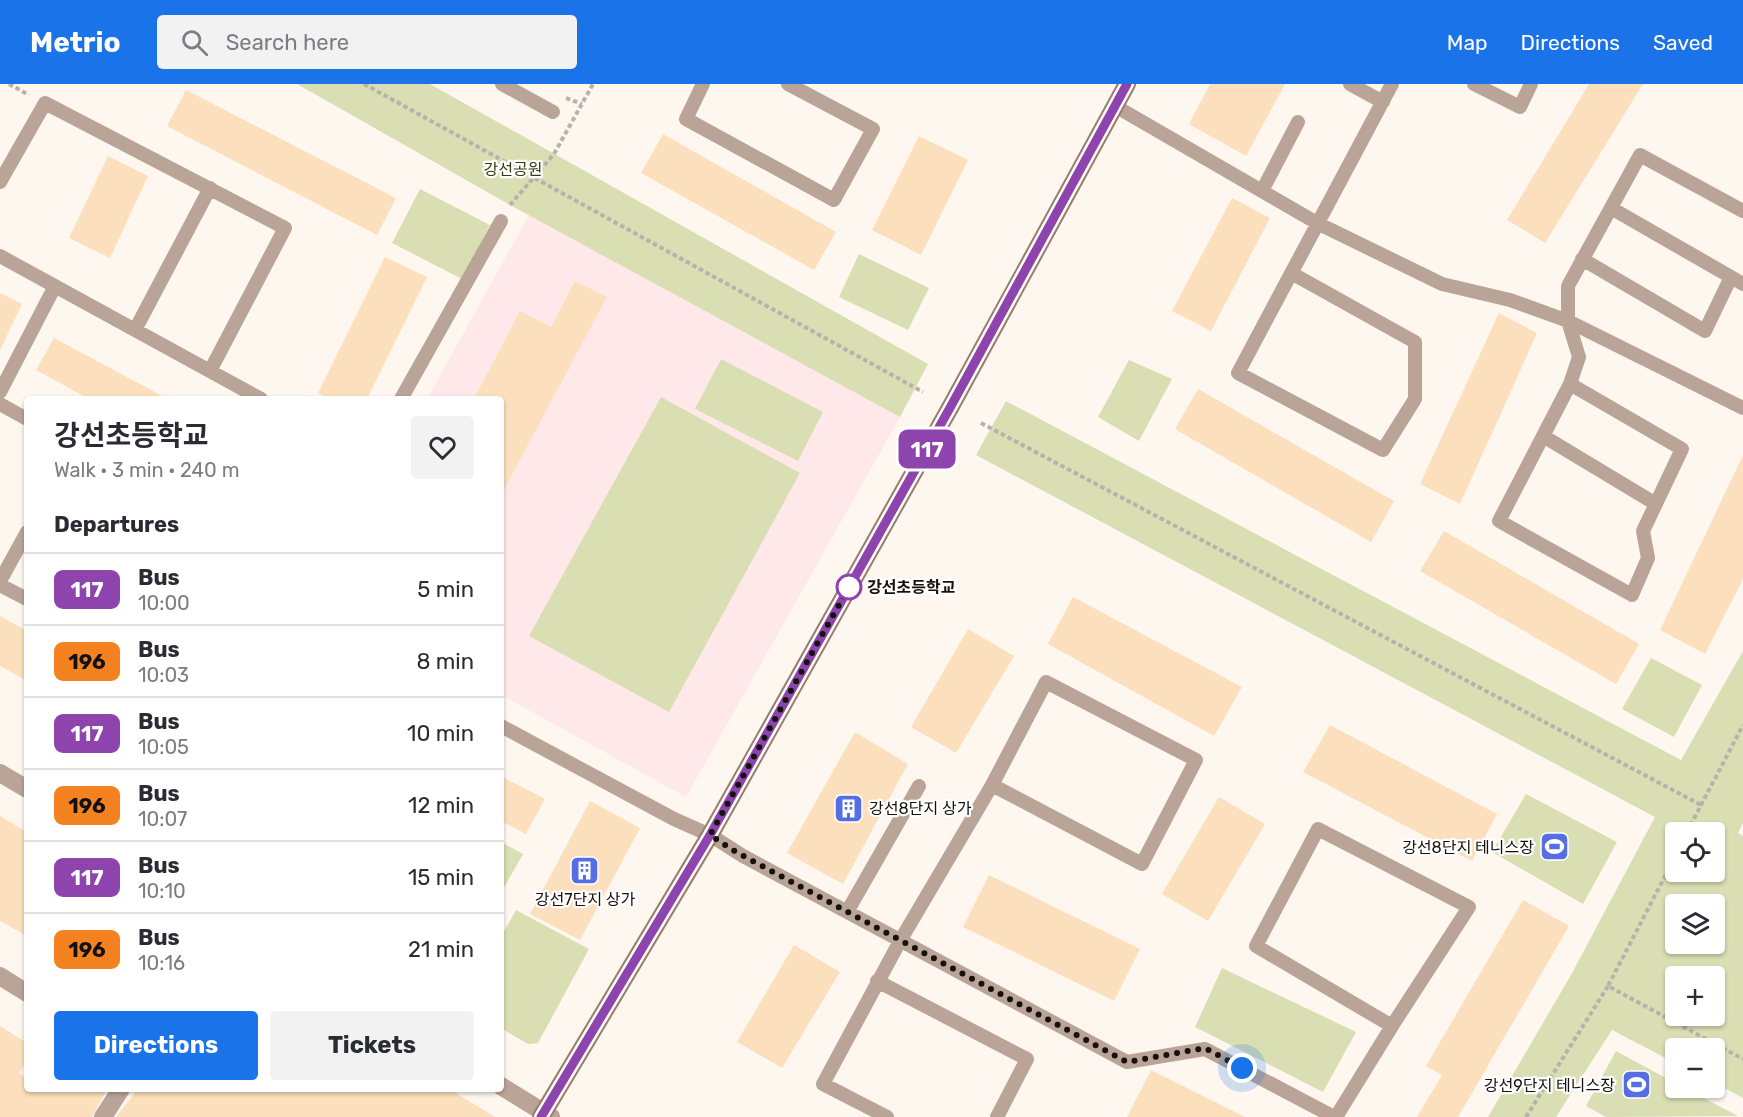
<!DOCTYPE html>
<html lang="en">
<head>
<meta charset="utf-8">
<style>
	:root { --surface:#fff; --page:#f2f2f3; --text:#2b2b33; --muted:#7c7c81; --line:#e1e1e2; --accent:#1a73e8 }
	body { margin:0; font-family:Rubik,"Noto Sans KR",sans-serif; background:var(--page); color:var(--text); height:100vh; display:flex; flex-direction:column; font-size:22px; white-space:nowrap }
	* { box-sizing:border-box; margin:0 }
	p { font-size:20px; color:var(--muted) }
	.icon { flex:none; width:33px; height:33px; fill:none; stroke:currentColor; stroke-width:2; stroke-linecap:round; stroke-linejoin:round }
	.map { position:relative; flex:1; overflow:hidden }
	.side { position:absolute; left:24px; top:312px; width:480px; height:696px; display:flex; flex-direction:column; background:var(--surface); border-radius:6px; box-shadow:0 2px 4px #0004 }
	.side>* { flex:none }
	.badge { padding:0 12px; border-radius:9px; font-size:21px; line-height:39px }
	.controls { position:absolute; left:1665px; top:738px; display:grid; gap:12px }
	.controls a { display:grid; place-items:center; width:60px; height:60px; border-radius:6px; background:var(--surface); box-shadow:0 2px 4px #0004; font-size:30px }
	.you { position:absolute; width:30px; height:30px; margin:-15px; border:4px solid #fff; border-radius:50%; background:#1a73e8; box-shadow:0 0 0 9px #1a73e833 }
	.map>.badge { position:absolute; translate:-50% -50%; box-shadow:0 0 0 3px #fff }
	h2 { padding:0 30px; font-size:22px; line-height:54px }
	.round { display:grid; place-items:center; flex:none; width:63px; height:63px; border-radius:6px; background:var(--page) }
	.head { display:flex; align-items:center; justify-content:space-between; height:102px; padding:0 30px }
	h1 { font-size:28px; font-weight:700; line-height:45px }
	.cta { display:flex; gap:12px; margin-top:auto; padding:12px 30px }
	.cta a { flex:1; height:69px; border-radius:6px; background:var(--accent); color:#fff; font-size:24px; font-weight:700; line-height:69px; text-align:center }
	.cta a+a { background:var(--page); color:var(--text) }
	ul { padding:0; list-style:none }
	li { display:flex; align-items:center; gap:18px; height:72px; padding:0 30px; border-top:2px solid var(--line) }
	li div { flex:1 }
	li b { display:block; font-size:22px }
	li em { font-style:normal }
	li .badge { min-width:66px; font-weight:700; text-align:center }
	header { display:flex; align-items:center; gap:36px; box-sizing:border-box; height:84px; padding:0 30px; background:var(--accent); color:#fff }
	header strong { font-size:28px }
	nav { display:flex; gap:33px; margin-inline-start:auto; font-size:21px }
	.search { width:420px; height:54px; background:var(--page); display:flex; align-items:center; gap:15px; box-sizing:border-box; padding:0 21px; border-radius:6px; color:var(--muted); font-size:22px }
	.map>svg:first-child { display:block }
</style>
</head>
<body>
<header>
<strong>Metrio</strong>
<div class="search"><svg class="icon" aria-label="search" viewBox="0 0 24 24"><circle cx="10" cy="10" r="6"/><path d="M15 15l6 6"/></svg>Search here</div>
<nav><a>Map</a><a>Directions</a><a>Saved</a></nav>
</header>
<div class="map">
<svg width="1743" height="1033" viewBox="0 0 1743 1033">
	<rect width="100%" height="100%" fill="#fdf7f0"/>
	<!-- education -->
	<path fill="#fee8ea" d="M529 131 900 333 686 713 501 611V315H427Z"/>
	<!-- green -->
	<path fill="#dadeb3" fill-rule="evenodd" d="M297 0H430L928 280 900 333 510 121Z
		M420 105 490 141 462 195 392 159Z
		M859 170 929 204 908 246 839 213Z
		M721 275 823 328 798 377 695 325Z
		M1129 276 1172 295 1139 357 1098 333Z
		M661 313 800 389 669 628 529 552Z
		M1006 317 1681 676 1743 567V739L1738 749 1743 752V1014L1715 999 1714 964H1676L1675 979 1612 946 1556 1033H1488L1571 891 1655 733 976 371ZM1676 748H1714V788H1676ZM1676 820H1714V860H1676ZM1676 892H1714V932H1676Z
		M1651 574 1702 601 1674 653 1622 625Z
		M1526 710 1617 758 1583 820 1492 768Z
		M501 758 523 770 501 809Z
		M516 826 589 865 538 959 528 960 501 944V853Z
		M1222 884 1356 948 1323 1008 1195 943Z
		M1616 967 1675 999 1676 1004H1684L1738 1032 1606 1033 1586 1022Z"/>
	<!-- building -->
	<path fill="#fcdfbd" d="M1210 0H1285L1246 72 1189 40Z
		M1589 0H1643L1545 159 1507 136Z
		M186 6 396 114 377 151 167 42Z
		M663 50 836 148 814 186 641 89Z
		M919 52 968 76 921 171 872 146Z
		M108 72 148 92 110 174 69 154Z
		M1232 114 1270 134 1211 247 1172 227Z
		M385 173 427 193 367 315H330L318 309Z
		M575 197 607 213 501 411V315H474L520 227 551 243Z
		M0 209 22 220 0 266Z
		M1499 229 1537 249 1460 420 1420 400Z
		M54 254 168 315H89L36 286Z
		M1198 305 1394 417 1371 458 1175 345Z
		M1743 371V495L1705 570 1660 546Z
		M1444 447 1639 560 1616 600 1420 487Z
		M1073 513 1242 603 1214 652 1048 560Z
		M0 532 27 547V597L0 582Z
		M968 545 1014 572 956 669 911 643Z
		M1330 641 1497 730 1472 777 1303 688Z
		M855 648 908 680 843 800 787 769Z
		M501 692 545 715 526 750 501 737Z
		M1219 713 1265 740 1208 837 1162 810Z
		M590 717 640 744 580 856 530 830Z
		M0 732 27 748V852L0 837Z
		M989 791 1140 865 1114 917 963 843Z
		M1523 816 1569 842 1458 1033H1417L1442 991 1426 982Z
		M794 861 840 888 782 984 737 958Z
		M0 942 27 959V977L19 989 27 995V1005H102L106 1007 92 1033H0Z
		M1151 986 1245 1033H1127Z
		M138 1005H449L495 1033H116Z"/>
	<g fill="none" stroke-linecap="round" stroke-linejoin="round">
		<!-- path -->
		<path stroke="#b7b2ab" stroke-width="4" stroke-dasharray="4.5 3" stroke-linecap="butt" d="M9 0 29 11
			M364 0 923 308
			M566 14 582 20
			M510 121 554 70 593 0
			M981 339 1701 721
			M1687 748 1743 641
			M1676 771 1608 902 1743 975
			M1526 1033 1608 902"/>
		<!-- service -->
		<path stroke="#baa498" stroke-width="14" d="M502 0 553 28
			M703 0 686 35 834 116 873 45 788 0
			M1350 0 1383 18
			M1474 0 1520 23 1531 0
			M1115 22 1317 139 1442 200 1510 216 1568 237 1743 324
			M0 98 45 19 285 144 210 287
			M1262 107 1298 38
			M1611 124 1731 193
			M0 172 261 315
			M1582 175 1705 247 1731 193 1743 200
			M1293 190 1415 258V315L1383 366 1238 289 1392 0
			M135 246 210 104
			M1570 300 1682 365 1643 447 1648 474 1632 511 1499 437 1570 300 1579 273 1568 237V202L1640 71 1743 127
			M0 308 55 202
			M401 315 501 137
			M0 320 27 335
			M1543 352 1656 420
			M0 497 27 448
			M0 501 27 515
			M1046 598 1196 676 1142 780 992 701Z
			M501 642 674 735 710 751 743 772 1127 978 1205 965 1334 1033
			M1318 745 1469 823 1392 942 1256 862Z
			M847 828 919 702
			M877 897 1027 975 997 1033
			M887 1033 823 1000 900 857 992 701
			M1336 1033 1392 942"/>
		<!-- minor -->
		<path stroke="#baa498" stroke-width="18" d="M0 892 27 909
			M103 1033 121 1005"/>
		<!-- tertiary -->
		<path stroke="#baa498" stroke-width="18" d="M0 689 27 705
			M501 1002 551 1033"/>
		<!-- secondary -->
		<path stroke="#9b7c6a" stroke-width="18" d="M541 1033 710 751 951 322 1127 0"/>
	</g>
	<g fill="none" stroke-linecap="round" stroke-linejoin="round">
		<defs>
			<path id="line" d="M541 1033 710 751 951 322 1127 0"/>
		</defs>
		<!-- line casing -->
		<use href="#line" stroke="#fff" stroke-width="14"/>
		<!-- line -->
		<use href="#line" stroke="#8e44ad" stroke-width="9"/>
		<!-- walk -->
		<path stroke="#16110c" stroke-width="6" stroke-dasharray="0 10.8" d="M849 503 710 751 736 768 1127 978 1205 964 1242 984"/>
	</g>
	<!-- icons -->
	<defs>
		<symbol id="building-square" viewBox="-11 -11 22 22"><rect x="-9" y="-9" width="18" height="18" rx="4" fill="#556ee3" stroke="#fff"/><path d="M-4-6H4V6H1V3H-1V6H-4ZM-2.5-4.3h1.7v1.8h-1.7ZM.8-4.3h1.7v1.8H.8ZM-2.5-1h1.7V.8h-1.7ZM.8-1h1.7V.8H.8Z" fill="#fff"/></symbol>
		<symbol id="stadium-square" viewBox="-11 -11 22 22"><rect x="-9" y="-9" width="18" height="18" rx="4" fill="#556ee3" stroke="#fff"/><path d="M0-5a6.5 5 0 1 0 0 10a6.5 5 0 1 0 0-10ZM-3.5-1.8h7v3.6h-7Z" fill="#fff"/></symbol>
	</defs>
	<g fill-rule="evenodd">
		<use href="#building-square" x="832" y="708" width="33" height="33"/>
		<use href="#stadium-square" x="1538" y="746" width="33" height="33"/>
		<use href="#building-square" x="568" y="770" width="33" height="33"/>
		<use href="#stadium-square" x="1620" y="984" width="33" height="33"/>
	</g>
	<!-- markers -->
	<circle fill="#fff" stroke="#8e44ad" stroke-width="3" cx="849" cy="503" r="12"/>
	<g text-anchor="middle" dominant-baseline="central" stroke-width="4.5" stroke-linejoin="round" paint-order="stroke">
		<!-- park labels -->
		<g font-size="16" fill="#383a12" stroke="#fff">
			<text x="513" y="85">강선공원</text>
		</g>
		<!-- stop labels -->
		<g font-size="16" font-weight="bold" fill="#16110c" stroke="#fff" text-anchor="start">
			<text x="867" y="503">강선초등학교</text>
		</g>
		<!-- poi labels -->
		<g font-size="16" fill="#16110c" stroke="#fff" text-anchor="end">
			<text x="869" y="724" text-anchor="start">강선8단지 상가</text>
			<text x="1534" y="763">강선8단지 테니스장</text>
			<text x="585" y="815" text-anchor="middle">강선7단지 상가</text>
			<text x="1615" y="1001">강선9단지 테니스장</text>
		</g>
	</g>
</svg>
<div class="controls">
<a><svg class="icon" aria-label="locate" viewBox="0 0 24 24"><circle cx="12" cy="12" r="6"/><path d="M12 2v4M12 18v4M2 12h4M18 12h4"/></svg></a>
<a><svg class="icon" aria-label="layers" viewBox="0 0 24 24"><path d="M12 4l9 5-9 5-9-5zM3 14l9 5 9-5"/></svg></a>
<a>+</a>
<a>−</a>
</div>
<div class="you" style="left:1242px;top:984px"></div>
<b class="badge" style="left:927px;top:365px;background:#8e44ad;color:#fff">117</b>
<section class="side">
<div class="head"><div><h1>강선초등학교</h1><p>Walk · 3 min · 240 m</p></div><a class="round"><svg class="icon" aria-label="heart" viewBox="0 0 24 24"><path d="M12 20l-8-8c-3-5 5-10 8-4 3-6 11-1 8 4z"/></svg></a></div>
<h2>Departures</h2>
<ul>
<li><span class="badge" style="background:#8e44ad;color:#fff">117</span><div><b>Bus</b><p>10:00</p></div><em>5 min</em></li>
<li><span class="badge" style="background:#f58220;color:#111">196</span><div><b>Bus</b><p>10:03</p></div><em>8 min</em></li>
<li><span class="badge" style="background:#8e44ad;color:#fff">117</span><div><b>Bus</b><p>10:05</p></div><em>10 min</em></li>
<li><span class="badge" style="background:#f58220;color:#111">196</span><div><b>Bus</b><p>10:07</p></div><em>12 min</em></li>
<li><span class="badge" style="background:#8e44ad;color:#fff">117</span><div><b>Bus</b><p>10:10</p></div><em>15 min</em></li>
<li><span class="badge" style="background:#f58220;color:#111">196</span><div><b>Bus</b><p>10:16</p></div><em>21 min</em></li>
</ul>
<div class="cta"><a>Directions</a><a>Tickets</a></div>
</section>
</div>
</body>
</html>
